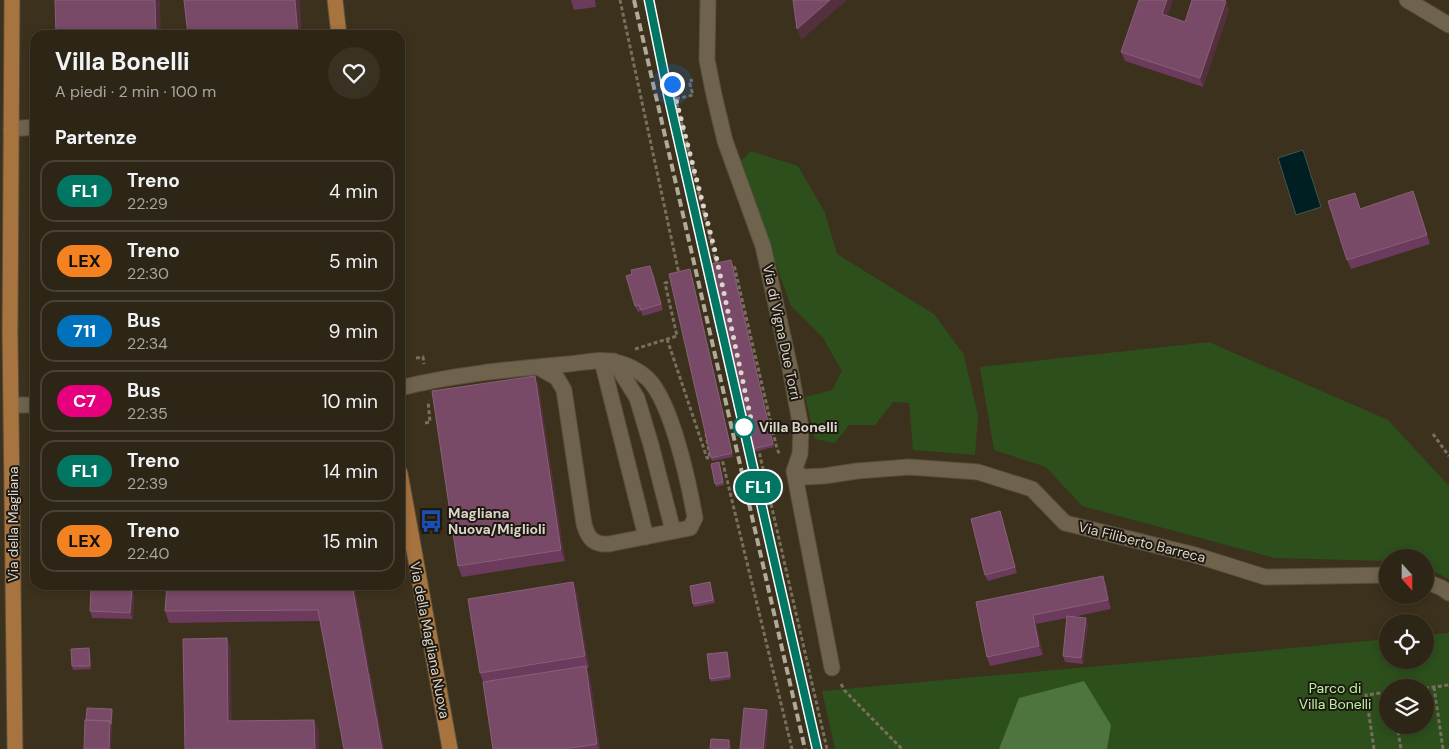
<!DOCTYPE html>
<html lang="it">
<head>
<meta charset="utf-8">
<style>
	:root { --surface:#2d2515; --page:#393122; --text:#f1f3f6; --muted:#a7a5a0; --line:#484234 }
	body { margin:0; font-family:"DM Sans",sans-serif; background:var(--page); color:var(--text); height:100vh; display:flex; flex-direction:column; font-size:19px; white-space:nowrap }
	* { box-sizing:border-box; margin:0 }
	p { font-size:16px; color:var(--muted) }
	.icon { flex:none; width:28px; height:28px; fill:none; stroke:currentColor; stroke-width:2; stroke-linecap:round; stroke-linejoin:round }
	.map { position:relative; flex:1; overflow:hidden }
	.details { position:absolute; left:30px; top:30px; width:375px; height:560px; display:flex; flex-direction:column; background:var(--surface); border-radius:15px; box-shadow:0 2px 8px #0003,0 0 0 1px var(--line) }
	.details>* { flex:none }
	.badge { padding:0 10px; border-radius:16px; font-size:18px; line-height:32px }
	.needle { width:32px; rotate:159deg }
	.controls { position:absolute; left:1379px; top:549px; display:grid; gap:10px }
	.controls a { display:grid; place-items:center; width:55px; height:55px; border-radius:50%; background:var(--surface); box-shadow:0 2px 8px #0003,0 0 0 1px var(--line); font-size:25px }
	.you { position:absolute; width:25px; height:25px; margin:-12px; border:4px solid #fff; border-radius:50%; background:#1a73e8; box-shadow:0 0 0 8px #1a73e833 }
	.map>.badge { position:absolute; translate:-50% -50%; box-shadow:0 0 0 2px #fff }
	h2 { padding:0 25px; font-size:19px; line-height:45px }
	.round { display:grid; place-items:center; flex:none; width:52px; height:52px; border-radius:26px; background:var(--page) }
	.summary { display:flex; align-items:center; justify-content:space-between; height:85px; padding:0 25px }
	h1 { font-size:24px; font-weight:700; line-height:38px }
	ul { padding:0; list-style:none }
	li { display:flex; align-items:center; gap:15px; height:62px; margin:0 10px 8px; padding:0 15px; border:2px solid var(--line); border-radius:15px }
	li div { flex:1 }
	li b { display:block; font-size:19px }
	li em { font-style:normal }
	li .badge { min-width:55px; font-weight:700; text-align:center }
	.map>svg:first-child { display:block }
</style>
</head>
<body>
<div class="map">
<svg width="1449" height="749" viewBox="0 0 1449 749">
	<rect width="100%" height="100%" fill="#3c311c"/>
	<!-- green -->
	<path fill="#2c4f1c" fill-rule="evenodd" d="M751 151 798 166 825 213 837 254 934 314 964 355 978 416 975 455 913 450 909 403 893 402 875 425H849L835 443 815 439 805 397 832 390 842 371 823 338 791 306 739 163Z
		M1209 342 1388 420 1449 486V579L1425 567V558H1388L1387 561 1275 558 1082 506 1046 467 994 450 980 367Z
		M1449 633V749H835L822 691 1166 660 1387 639 1388 660H1425V635ZM1388 688H1425V725H1388Z"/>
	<!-- forest -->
	<path fill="#4e753e" d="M1084 681 1111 725 1107 749H999L1019 698Z"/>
	<!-- water -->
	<path fill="#001f22" stroke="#425654" d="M1303 150 1321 207 1296 215 1278 158Z"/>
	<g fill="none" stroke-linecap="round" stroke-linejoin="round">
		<defs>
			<path id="minor" d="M708 0 707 60 714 95 725 141 763 246 790 368 801 428 800 454 794 471 832 668
				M1407 0 1449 25
				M11 129 35 127
				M602 361 646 537
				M614 361 637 398 651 445 673 531
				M400 388C455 374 513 369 569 364 583 363 601 358 615 362 626 364 640 371 648 379 672 403 689 484 695 518L690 528 609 544C593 545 588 538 584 524L564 390 557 378 538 367
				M12 405H35
				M794 471 803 477 824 476 857 471 909 467 978 472 1032 489 1065 523 1195 555 1265 577 1388 575
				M1425 581 1442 588 1449 593"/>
			<path id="major" d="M12 0 10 332 15 749
				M335 0 339 35
				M400 473 450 749"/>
		</defs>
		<!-- minor casing -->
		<use href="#minor" stroke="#574e3c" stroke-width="17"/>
		<!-- major casing -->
		<use href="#major" stroke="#574e3c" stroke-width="17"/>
		<!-- path -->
		<path stroke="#796f5e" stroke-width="3" stroke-dasharray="4 2.5" stroke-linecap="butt" d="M620 0 679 274
			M672 84 717 266
			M676 99 693 95 689 81 693 80
			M729 266 734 265 777 449 780 455
			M667 339 707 458H710L706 434
			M635 349 677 336 665 283 675 280
			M416 358 423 357 424 364
			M425 423 430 422 428 401
			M1433 434 1449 456
			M758 447 827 749
			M721 455 792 749
			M841 684 845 691 902 749
			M1434 687 1443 749
			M1425 688 1449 685
			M1397 725 1401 749
			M1374 749 1366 695 1388 692"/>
		<!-- minor -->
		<use href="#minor" stroke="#6f634d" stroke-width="15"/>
		<!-- major -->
		<use href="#major" stroke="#a7733f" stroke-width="15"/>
		<!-- rail -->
		<path stroke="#b1a99a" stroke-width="4" stroke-dasharray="8 4" stroke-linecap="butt" d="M634 0 805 749
			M649 0 668 94 817 749"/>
	</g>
	<!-- wall -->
	<path fill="#6c3a5c" d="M571 0H595L596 7 574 10Z
		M1229 10 1203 87 1125 61 1121 52 1168 16 1185 22Z
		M1416 200 1430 244 1351 269 1347 260Z
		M732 263 774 447 754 452 753 449Z
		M653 272 663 310 643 316 641 311 638 312 635 306Z
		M691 273 733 457 712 461 711 458Z
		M535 376 539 388 565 561 462 577 458 566Z
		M720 465 724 485 716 487 715 484Z
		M1002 517 1017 573 988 581 985 575Z
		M573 582 577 594 589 668H586L590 677 600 749H493L483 682 480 673Z
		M710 582 715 603 694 607 693 604Z
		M167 585H354L384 749H344L320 621 169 623 165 611Z
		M1106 585 1111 609 1073 617 1088 624 1083 664 1065 662 1063 656 1067 618 1036 624 1043 655 990 666 987 657 976 602Z
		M134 594 133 619 92 618 90 611Z
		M89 648 90 652 91 669 73 670 72 666Z
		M727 652 728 655 731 679 711 682 710 679Z"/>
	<!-- shaded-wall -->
	<path fill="#542f3e" d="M155 0H160L161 35H156Z
		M295 0H300L302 35H298Z
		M830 0H847L801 40 797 29Z
		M1167 0H1173L1165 23 1162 14Z
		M1226 1 1229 10 1203 87 1200 78Z
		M731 260 732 263 774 447 773 444Z
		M690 269 691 273 733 457 732 453Z
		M535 376 539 388 565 561 561 550Z
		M1000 511 1002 517 1017 573 1015 567Z
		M1103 576 1106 585 1111 609 1108 600Z
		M573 582 577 594 589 668 585 656Z
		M352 585H354L384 749H382Z
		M132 588 134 594 133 619 130 613Z
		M1033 615 1036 624 1043 655 1039 646Z
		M1086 618 1088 624 1083 664 1081 658Z
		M227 638 231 649 232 733 228 721Z
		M89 648 90 652 91 669 90 666Z
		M727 652 728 655 731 679 730 676Z
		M586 666 590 677 600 749H599L597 744Z
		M112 709 113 712 111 749H109L110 721Z
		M767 710 769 716 766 749H763Z
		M314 720 319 731V749H315Z
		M729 740 731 746V749H729Z"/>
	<!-- building -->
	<path fill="#784a68" stroke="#886077" d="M55 0H155L156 35H56Z
		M184 0H295L298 35H188Z
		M793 0H830L797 29Z
		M1139 0H1167L1162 14 1185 22 1192 0H1222L1226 1 1200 78 1121 52Z
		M1413 191 1427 235 1347 260 1328 201 1355 193 1360 209Z
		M731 260 773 444 753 449 711 264Z
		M650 266 661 304 641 310 639 305 635 306 626 276 632 274 631 270Z
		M690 269 732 453 711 458 669 274Z
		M535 376 561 550 458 566 432 391Z
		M719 462 723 482 715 484 711 464Z
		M1000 511 1015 567 985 575 971 519Z
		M1103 576 1108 600 1033 615 1039 646 987 657 976 602Z
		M573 582 585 656 480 673 468 599Z
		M710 582 713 600 693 604 690 586Z
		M167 585H352L382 749H344L318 610 165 611Z
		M91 587 132 588 130 613 90 611Z
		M1067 616 1086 618 1081 658 1063 656Z
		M227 638 228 721 314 720 315 749H185L183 639Z
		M89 648 90 666H72L71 649Z
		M727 652 730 676 710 679 707 654Z
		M586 666 597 744 564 749H493L483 682Z
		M87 708 112 709 111 724 110 721 86 720Z
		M744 708 767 710 763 749H740Z
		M85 720 110 721 109 749H84Z
		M711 739 729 740V749H710Z"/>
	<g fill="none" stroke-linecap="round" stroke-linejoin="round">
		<defs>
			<path id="line" d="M649 0 668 94 817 749"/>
		</defs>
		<!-- line casing -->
		<use href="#line" stroke="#fff" stroke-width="11"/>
		<!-- line -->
		<use href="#line" stroke="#007663" stroke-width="8"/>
		<!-- walk -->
		<path stroke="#dcd5c9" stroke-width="5" stroke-dasharray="0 9" d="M672 84 715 251 752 424 744 427"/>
	</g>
	<!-- icons -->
	<defs>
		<symbol id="bus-bare" viewBox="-9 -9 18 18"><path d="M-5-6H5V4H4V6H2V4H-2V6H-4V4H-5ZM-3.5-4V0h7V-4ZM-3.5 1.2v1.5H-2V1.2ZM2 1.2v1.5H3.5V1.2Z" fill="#1a4fb4" stroke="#1f1a11" stroke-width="2.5" paint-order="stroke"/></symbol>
	</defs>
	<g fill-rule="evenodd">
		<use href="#bus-bare" x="415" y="505" width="32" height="32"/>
	</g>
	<!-- markers -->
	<circle fill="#fff" stroke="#007663" stroke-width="2.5" cx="744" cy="427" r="10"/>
	<g text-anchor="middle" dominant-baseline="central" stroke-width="4" stroke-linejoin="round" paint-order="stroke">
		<!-- street labels -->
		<g font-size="14" fill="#dcd5c9" stroke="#1f1a11">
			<text transform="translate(782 332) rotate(78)">Via di Vigna Due Torri</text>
			<text transform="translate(13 524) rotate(-90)">Via della Magliana</text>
			<text transform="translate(1142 542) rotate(14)">Via Filiberto Barreca</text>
			<text transform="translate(430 640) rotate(79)">Via della Magliana Nuova</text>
		</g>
		<!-- stop labels -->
		<g font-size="14" font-weight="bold" fill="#dcd5c9" stroke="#1f1a11" text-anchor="start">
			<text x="759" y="427">Villa Bonelli</text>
		</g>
		<!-- poi labels -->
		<g font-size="14" font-weight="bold" fill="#dcd5c9" stroke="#1f1a11" text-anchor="start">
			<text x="448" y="513">Magliana<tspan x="448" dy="16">Nuova/Miglioli</tspan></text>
		</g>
		<!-- park labels -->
		<g font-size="14" fill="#bbf6a4" stroke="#1f1a11">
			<text x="1335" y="688">Parco di<tspan x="1335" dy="16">Villa Bonelli</tspan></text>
		</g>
	</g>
</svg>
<div class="controls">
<a><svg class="needle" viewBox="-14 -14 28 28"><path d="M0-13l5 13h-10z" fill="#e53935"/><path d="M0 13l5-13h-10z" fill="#a7a5a0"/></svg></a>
<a><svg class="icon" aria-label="locate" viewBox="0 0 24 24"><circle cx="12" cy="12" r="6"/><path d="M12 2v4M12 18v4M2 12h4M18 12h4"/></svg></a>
<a><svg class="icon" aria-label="layers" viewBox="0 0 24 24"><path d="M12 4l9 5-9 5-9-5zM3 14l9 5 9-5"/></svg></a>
</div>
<div class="you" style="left:672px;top:84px"></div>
<b class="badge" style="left:758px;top:487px;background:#007663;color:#fff">FL1</b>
<section class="details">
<div class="summary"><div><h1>Villa Bonelli</h1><p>A piedi · 2 min · 100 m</p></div><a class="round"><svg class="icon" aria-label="heart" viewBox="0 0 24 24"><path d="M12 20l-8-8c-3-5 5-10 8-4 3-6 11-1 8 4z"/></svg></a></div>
<h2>Partenze</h2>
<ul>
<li><span class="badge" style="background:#007663;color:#fff">FL1</span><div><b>Treno</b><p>22:29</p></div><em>4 min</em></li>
<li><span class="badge" style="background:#f58220;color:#111">LEX</span><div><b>Treno</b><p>22:30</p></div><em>5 min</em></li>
<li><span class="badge" style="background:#0072bc;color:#fff">711</span><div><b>Bus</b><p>22:34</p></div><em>9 min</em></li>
<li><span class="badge" style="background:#e6007e;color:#fff">C7</span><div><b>Bus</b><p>22:35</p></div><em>10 min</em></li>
<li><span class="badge" style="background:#007663;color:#fff">FL1</span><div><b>Treno</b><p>22:39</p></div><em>14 min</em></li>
<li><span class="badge" style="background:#f58220;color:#111">LEX</span><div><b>Treno</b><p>22:40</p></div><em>15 min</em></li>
</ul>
</section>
</div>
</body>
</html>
